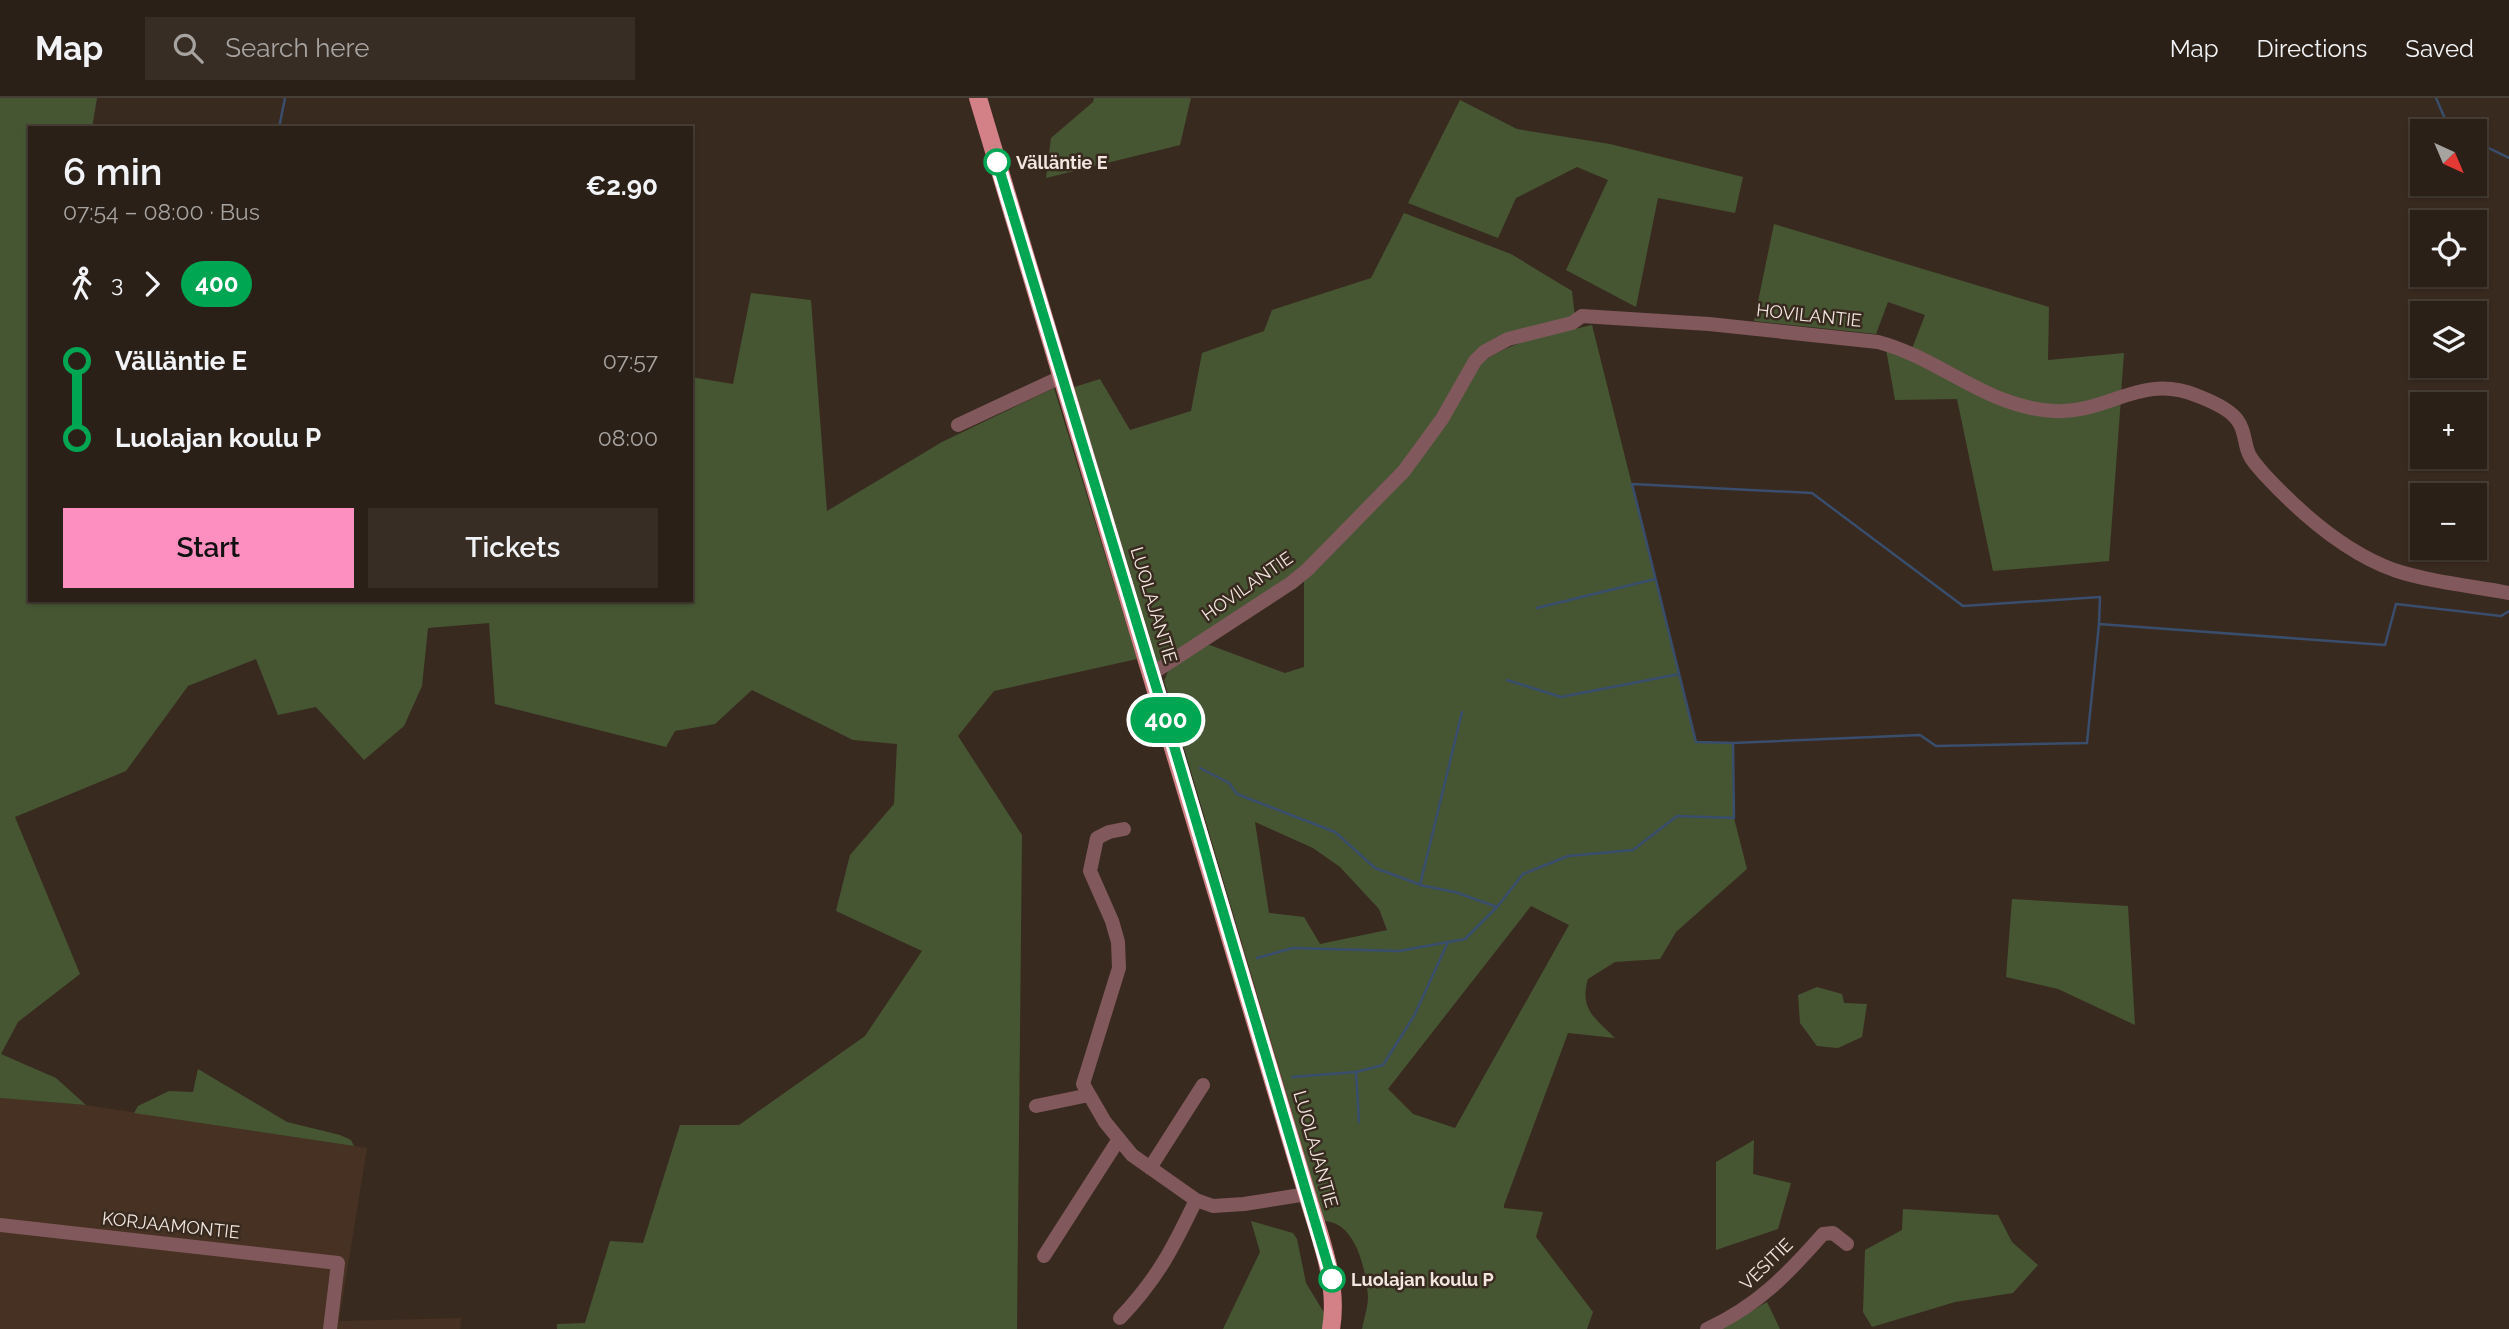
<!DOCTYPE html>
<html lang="en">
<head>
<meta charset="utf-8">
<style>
	:root { --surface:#2b2017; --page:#372d24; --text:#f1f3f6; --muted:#a6a3a1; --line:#473e36; --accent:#fd8ec0 }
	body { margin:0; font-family:Raleway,sans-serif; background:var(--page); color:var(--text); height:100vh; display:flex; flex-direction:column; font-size:26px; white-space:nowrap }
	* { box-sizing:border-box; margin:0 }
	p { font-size:23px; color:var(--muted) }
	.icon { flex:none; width:38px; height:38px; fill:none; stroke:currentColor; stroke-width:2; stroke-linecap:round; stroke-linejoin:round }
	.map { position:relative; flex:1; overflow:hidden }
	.side { position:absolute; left:28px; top:28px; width:665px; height:476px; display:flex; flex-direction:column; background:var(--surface); border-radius:0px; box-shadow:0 2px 5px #0004,0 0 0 2px var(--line) }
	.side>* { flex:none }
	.badge { padding:0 14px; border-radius:23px; font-size:24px; line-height:46px }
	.needle { width:46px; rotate:136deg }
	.controls { position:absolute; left:2410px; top:21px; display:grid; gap:14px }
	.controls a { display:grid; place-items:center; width:77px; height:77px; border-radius:0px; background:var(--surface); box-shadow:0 2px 5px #0004,0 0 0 2px var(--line); font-size:35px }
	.map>.badge { position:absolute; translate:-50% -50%; box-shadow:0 0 0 4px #fff }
	.legs { display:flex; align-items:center; gap:10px; height:77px; padding:0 35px; font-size:23px }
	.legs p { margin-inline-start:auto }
	.headline { display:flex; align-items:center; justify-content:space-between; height:119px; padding:0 35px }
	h1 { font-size:38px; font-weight:600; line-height:52px }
	.button { display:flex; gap:14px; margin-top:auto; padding:14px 35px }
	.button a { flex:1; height:80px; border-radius:0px; background:var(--accent); color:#111; font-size:28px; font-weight:600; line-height:80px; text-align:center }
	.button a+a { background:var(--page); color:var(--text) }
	ul { padding:0 35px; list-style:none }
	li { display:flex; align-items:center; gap:24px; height:77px; font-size:26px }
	li i { display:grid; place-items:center; width:10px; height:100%; margin:0 9px; background:currentColor }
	li i::after { content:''; width:18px; height:18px; margin:-9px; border:5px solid; border-radius:50%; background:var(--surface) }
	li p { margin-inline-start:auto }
	li:first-child i { background:linear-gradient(#0000 50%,currentColor 0) }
	li:last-child i { background:linear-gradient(currentColor 50%,#0000 0) }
	header { display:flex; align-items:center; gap:42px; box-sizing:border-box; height:98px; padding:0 35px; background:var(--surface); border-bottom:2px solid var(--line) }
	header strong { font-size:33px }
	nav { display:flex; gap:38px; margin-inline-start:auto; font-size:24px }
	.search { width:490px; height:63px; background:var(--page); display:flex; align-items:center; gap:18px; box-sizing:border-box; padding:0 24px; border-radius:0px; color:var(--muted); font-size:26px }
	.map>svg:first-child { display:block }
</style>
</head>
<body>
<header>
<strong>Map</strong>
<div class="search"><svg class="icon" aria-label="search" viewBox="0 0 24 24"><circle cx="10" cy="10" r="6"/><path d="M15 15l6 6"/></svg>Search here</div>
<nav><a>Map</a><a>Directions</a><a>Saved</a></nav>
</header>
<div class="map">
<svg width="2509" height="1231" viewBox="0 0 2509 1231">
	<rect width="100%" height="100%" fill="#392a1f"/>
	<!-- built -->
	<path fill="#463122" d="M0 1000 86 1007 367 1050 339 1223 461 1220 460 1231H0Z"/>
	<!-- green -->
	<path fill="#465633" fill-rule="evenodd" d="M0 0H97L92 30H30V502H691V279L733 286 751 195 811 202 827 413 942 344 1054 290 1137 561 994 593 958 638 1022 737 1017 1231H557V1226L585 1225 610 1143 643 1145 680 1027H739L865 938 922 853 836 813 850 757 894 706 897 646 853 642 752 592 715 626 675 633 666 649 495 606 489 525 428 530 422 588 404 628 364 662 316 609 278 617 256 561 188 588 126 673 15 719 80 876 18 924 1 956 56 980 86 1007 0 1000Z
		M1094 0H1191L1180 47 1046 80 1051 40 1093 4Z
		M1460 2 1517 31 1610 46 1743 79 1735 115 1658 100 1636 209 1566 172 1608 82 1577 69 1516 100 1498 140 1408 105Z
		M1404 115 1511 156 1572 193 1575 220 1495 240 1481 250 1401 371 1302 471 1156 567 1068 291 1100 281 1130 332 1191 313 1202 255 1264 233 1272 212 1371 180Z
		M1774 126 2049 209 2048 262 2124 255 2121 296 2057 311 2001 298 1912 251 1925 217 1888 204 1876 236 1754 223Z
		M1592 227 1696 643 1733 645 1734 720 1747 771 1676 834 1660 861 1615 864 1588 881C1579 911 1595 920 1615 940L1568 935 1504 1107V1110L1543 1114 1536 1139 1593 1214 1587 1231H1362C1364 1221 1368 1209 1368 1199 1366 1170 1355 1121 1321 1123L1306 1061 1164 583 1168 573 1207 546 1285 575 1304 569V481L1369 417 1478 267C1512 241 1551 237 1592 227ZM1255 724 1313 750 1340 769 1379 811 1387 832 1320 846 1304 819 1269 815ZM1531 808 1569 827 1455 1030 1413 1016 1388 991Z
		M1886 251 2028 312 2121 300 2109 463 1993 473 1957 301 1895 302Z
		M2012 801 2128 808 2135 927 2058 891 2006 879Z
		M1817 889 1842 896 1844 905 1867 906 1862 939 1838 950 1817 948 1800 925 1798 897Z
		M198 971 287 1024 340 1037 351 1042 354 1048 134 1015 138 1008 169 993 193 994Z
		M1754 1042 1753 1076 1791 1085 1778 1131 1716 1152V1064Z
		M1903 1111 1998 1117 2012 1144 2038 1167 2013 1195 1955 1204 1872 1229 1863 1214 1865 1152 1902 1132Z
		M1251 1123 1293 1135 1297 1141 1306 1185 1326 1218 1323 1231H1223L1260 1154Z
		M1767 1204 1780 1231H1720Z"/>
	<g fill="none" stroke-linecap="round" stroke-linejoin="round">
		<!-- stream -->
		<path stroke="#394d6d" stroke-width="2.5" d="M2436 0 2446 23 2454 33
			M279 30 285 0
			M2474 43 2509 60
			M1537 510 1655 481
			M2099 526 2087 645 1936 648 1920 637 1733 645 1696 644 1632 386 1812 395 1963 508 2100 499 2099 526 2385 547 2396 506 2501 518 2509 513
			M1507 582 1561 599 1679 576
			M1200 670 1229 685 1237 696 1335 734 1375 770 1424 788 1455 794 1497 809 1523 776 1568 758 1633 752 1677 718 1734 720 1733 645
			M1420 787 1462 614
			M1257 860 1293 850 1399 853 1465 841 1497 809
			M1292 979 1355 974
			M1359 1024 1356 974 1383 967 1414 918 1448 844"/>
		<!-- minor -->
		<path stroke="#81585b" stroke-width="14" d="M958 327 1061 279
			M1153 575 1291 485 1307 472 1404 373 1442 321 1475 263 1484 254 1508 241 1572 225 1582 218 1709 226 1878 244C1942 261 1985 309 2054 313 2108 316 2141 274 2198 298 2211 303 2231 312 2238 323 2246 334 2244 348 2250 358 2253 364 2259 370 2263 375 2299 414 2344 454 2394 472 2430 484 2472 488 2509 495
			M1124 731 1109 734 1097 740 1090 773 1112 823 1118 844 1119 870 1083 986 1105 1024 1132 1057 1196 1102 1213 1108 1244 1106 1307 1096
			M1036 1008 1089 997
			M1150 1070 1203 987
			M0 1127 338 1165 330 1231
			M1044 1158 1119 1041
			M1120 1220C1158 1180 1173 1150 1196 1102
			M1707 1231C1757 1208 1787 1177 1823 1136L1833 1135 1847 1146"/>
		<!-- major -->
		<path stroke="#d38187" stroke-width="18" d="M978 0 1307 1096C1320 1140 1339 1185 1331 1231"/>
	</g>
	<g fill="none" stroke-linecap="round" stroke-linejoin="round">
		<defs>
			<path id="line-1" d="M997 64 1168 628 1332 1181"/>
		</defs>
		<!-- line-1 casing -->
		<use href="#line-1" stroke="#fff" stroke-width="16"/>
		<!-- line-1 -->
		<use href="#line-1" stroke="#00a651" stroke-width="10"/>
	</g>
	<!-- markers -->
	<g fill="#fff" stroke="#00a651" stroke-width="3.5">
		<circle cx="997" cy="64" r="12"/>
		<circle cx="1332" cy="1181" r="12"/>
	</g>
	<g text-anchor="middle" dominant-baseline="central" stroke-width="5" stroke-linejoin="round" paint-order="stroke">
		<!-- stop labels -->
		<g font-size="18" font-weight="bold" fill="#f2e7e0" stroke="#392a1f" text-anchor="start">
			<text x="1016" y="64">Välläntie E</text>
			<text x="1351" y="1181">Luolajan koulu P</text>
		</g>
		<!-- street labels -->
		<g font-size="18" fill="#f2e7e0" stroke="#392a1f">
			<text transform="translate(1809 217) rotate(6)">HOVILANTIE</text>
			<text transform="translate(1247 488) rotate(-35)">HOVILANTIE</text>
			<text transform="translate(1154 507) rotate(73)">LUOLAJANTIE</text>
			<text transform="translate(1316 1051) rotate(74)">LUOLAJANTIE</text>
			<text transform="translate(171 1127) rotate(6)">KORJAAMONTIE</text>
			<text transform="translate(1766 1166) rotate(-44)">VESITIE</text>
		</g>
	</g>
</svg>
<div class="controls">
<a><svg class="needle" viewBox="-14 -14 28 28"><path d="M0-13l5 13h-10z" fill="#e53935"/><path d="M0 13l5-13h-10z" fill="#a6a3a1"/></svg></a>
<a><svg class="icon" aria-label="locate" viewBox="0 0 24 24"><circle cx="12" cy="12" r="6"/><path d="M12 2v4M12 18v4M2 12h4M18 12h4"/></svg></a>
<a><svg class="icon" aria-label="layers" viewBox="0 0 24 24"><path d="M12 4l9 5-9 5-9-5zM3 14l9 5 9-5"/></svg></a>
<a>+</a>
<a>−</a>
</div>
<b class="badge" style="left:1166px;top:622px;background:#00a651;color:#fff">400</b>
<section class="side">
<div class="headline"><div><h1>6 min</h1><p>07:54 – 08:00 · Bus</p></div><b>€2.90</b></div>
<div class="legs"><svg class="icon" aria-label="walk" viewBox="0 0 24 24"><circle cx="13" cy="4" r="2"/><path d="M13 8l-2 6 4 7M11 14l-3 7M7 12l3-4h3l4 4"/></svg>3<svg class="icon" aria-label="forward" viewBox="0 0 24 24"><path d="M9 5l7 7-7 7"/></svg><b class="badge" style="background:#00a651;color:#fff">400</b></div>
<ul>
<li><i style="color:#00a651"></i><b>Välläntie E</b><p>07:57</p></li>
<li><i style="color:#00a651"></i><b>Luolajan koulu P</b><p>08:00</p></li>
</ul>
<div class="button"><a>Start</a><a>Tickets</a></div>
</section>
</div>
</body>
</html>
